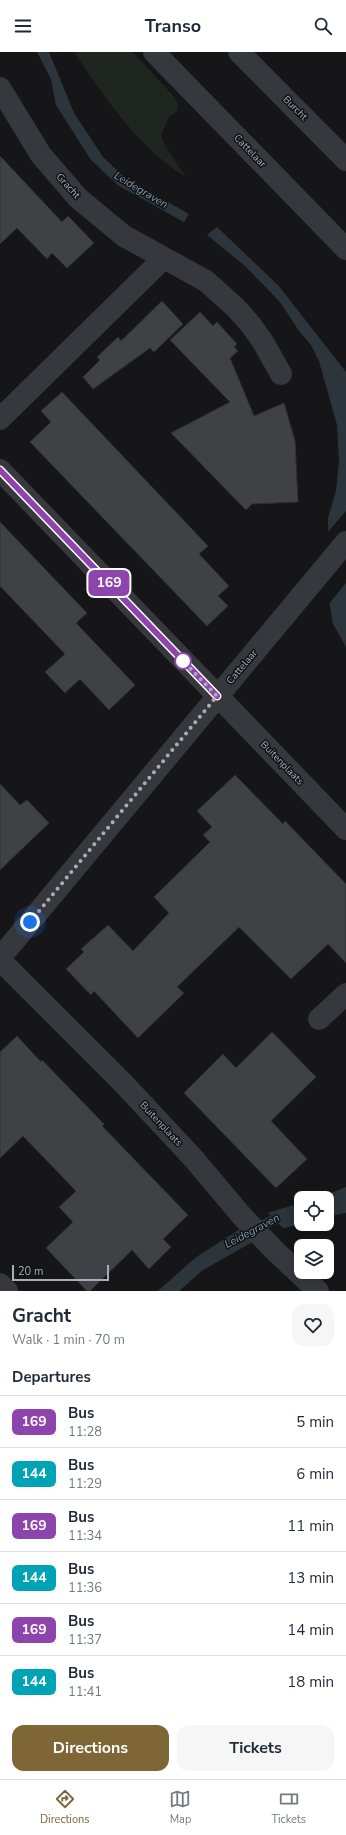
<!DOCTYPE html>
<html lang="en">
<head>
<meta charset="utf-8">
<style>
	:root { --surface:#fff; --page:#f6f6f7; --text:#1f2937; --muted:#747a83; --line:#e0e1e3; --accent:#7e6636 }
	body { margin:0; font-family:"Nunito Sans",sans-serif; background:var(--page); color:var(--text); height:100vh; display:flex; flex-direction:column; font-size:15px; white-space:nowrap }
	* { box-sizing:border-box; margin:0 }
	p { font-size:13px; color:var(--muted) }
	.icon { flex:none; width:22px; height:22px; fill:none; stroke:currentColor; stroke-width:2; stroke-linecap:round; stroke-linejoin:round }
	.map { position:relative; height:1239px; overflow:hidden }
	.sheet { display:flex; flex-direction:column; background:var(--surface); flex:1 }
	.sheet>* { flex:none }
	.badge { padding:0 8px; border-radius:6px; font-size:14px; line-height:26px }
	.fabs { position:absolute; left:294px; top:1139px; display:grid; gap:8px }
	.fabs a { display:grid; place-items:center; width:40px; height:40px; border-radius:8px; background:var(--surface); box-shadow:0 2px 10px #0003; font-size:20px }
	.scale { position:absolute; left:12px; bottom:10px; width:97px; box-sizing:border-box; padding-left:4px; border:2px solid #a8adb8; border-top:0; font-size:11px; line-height:14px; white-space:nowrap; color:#a8adb8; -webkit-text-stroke:3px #111113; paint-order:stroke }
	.you { position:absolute; width:20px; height:20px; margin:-10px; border:3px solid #fff; border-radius:50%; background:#1a73e8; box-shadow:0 0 0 6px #1a73e833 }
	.map>.badge { position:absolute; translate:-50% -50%; box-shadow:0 0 0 2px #fff }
	h2 { padding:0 12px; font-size:15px; line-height:36px }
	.round { display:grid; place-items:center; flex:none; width:42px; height:42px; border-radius:12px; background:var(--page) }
	.overview { display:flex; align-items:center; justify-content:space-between; height:68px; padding:0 12px }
	h1 { font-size:19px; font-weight:700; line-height:30px }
	.primary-button { display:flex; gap:8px; margin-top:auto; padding:8px 12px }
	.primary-button a { flex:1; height:46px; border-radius:12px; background:var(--accent); color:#fff; font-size:16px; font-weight:700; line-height:46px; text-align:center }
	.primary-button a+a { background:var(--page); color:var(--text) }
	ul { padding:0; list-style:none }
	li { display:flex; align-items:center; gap:12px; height:52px; padding:0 12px; border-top:1px solid var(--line) }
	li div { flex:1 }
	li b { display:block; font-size:15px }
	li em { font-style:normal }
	li .badge { min-width:44px; font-weight:700; text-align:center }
	header { display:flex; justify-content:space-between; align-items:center; height:52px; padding:0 12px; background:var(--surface); font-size:18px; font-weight:700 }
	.tabs { display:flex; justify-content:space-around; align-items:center; height:56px; border-top:1px solid var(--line); background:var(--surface); font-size:11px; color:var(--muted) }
	.tabs a { display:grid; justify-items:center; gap:2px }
	.tabs .current { color:var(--accent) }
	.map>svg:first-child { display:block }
</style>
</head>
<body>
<header><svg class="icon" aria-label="menu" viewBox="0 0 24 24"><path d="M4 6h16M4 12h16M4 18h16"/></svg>Transo<svg class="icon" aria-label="search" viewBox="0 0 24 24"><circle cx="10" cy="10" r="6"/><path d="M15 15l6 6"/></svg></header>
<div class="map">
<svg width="346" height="1239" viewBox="0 0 346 1239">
	<rect width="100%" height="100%" fill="#161618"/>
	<!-- green -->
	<path fill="#1e261f" d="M74 0H133L175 46 178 52 177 59 169 65 161 83 165 94 186 125C138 95 105 46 74 0Z"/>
	<!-- water -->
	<path fill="#2c353c" d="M37 0H49L74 61 103 105 124 125 189 162 184 170 119 134 91 108 56 53 51 27Z
		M217 175 278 233 346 320V595L333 572 329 548 328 466 336 439 339 410 337 373 319 309 311 293 299 279 280 250 245 214 207 183Z
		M346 1135V1161L327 1165V1146H318Z
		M301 1151V1172L277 1178 263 1162Z
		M243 1175 256 1188 203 1218 179 1239H158L195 1206Z"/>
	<!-- pier -->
	<path fill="#161618" d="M346 459V531L328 553 326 482Z
		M266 1159 285 1178 276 1179 262 1162V1160Z"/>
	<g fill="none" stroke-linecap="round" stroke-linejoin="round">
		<!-- stream -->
		<path stroke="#2c353c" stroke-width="10" d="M253 1178 283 1163 301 1160"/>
	</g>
	<!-- building -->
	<path fill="#404145" stroke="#303034" d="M0 104 62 170 68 164 94 191 67 216 52 201 47 207 17 176 0 192Z
		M162 249 183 272 154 300 150 296 93 337 83 325 100 308 97 305 118 285 121 289Z
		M200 260 213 274 217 270 237 292 234 295 238 299 230 306 254 364 284 351 295 389 298 450 252 452 246 458 171 381 230 350 170 288Z
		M62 340 208 494 199 502 229 534 218 544 228 554 207 574 30 390 51 370 41 359Z
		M0 470 87 561 76 571 135 633 109 658 80 627 65 641 45 620 65 602 0 534Z
		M235 723 283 772 285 769 346 832V911L328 892 291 927 239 875 177 935 184 941 138 986 94 939 91 943 66 917 84 900 81 897 108 873 133 899 169 861 154 845 210 790 203 783 212 775 197 759Z
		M0 732 20 753 27 748 49 771 0 818Z
		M272 980 316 1025 271 1069 307 1107 276 1136 184 1041 223 1002 236 1016Z
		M17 984 41 1010 42 1008 104 1072 102 1074 188 1163 163 1187 171 1195 149 1217 132 1198 90 1239H87L46 1196 73 1170 59 1155 76 1139 23 1084 0 1106V1000Z"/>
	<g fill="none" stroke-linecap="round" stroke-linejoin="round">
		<!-- minor -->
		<path stroke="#37383d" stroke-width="22" d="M154 0 346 197
			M239 0 346 108
			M0 36 41 103 78 146 124 184 206 229 236 256 251 273 263 290 281 322
			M0 367 164 206
			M0 418 346 777
			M0 906 346 490
			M0 908 123 1031 194 1107 241 1163 274 1198 318 1239
			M319 967 346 942
			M0 1232 7 1239"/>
	</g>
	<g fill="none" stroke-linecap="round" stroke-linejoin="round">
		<defs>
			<path id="line" d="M0 418 217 644"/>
		</defs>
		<!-- line casing -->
		<use href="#line" stroke="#fff" stroke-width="9"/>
		<!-- line -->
		<use href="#line" stroke="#8e44ad" stroke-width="6"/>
		<!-- walk -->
		<path stroke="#a8adb8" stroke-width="4" stroke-dasharray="0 7.2" d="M30 870 217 644 183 609"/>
	</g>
	<!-- markers -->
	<circle fill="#fff" stroke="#8e44ad" stroke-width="2" cx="183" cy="609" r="8"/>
	<g text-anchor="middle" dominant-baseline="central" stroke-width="3" stroke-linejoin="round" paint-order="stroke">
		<!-- street labels -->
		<g font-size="10" fill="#a8adb8" stroke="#111113">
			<text transform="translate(295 56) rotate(45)">Burcht</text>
			<text transform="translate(250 99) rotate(46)">Cattelaar</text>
			<text transform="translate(68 134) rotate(48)">Gracht</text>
			<text transform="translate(242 615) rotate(-50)">Cattelaar</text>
			<text transform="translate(282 711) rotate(46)">Buitenplaats</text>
			<text transform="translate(161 1072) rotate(47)">Buitenplaats</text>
		</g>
		<!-- water labels -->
		<g font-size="11" font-style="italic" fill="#7f9bb3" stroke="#111113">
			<text transform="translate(141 138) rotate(31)">Leidegraven</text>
			<text transform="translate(252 1179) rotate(-28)">Leidegraven</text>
		</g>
	</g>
</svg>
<div class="fabs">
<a><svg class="icon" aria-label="locate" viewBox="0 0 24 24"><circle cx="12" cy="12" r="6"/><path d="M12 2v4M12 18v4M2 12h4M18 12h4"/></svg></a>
<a><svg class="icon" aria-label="layers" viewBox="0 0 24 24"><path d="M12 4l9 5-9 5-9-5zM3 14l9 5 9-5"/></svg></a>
</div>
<div class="scale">20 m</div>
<div class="you" style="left:30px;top:870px"></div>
<b class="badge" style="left:109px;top:531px;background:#8e44ad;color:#fff">169</b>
</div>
<section class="sheet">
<div class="overview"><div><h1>Gracht</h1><p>Walk · 1 min · 70 m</p></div><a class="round"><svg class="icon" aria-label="heart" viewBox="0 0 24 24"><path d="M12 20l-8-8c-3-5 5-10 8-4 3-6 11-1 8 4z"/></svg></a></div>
<h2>Departures</h2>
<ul>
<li><span class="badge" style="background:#8e44ad;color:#fff">169</span><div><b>Bus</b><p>11:28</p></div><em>5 min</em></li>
<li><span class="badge" style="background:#00a3b4;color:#fff">144</span><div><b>Bus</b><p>11:29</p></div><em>6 min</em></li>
<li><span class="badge" style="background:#8e44ad;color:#fff">169</span><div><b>Bus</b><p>11:34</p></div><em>11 min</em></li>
<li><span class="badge" style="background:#00a3b4;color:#fff">144</span><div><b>Bus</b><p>11:36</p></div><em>13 min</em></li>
<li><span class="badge" style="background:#8e44ad;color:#fff">169</span><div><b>Bus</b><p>11:37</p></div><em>14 min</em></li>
<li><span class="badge" style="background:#00a3b4;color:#fff">144</span><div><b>Bus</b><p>11:41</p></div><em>18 min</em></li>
</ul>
<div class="primary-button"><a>Directions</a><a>Tickets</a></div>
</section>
<nav class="tabs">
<a class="current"><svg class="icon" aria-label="directions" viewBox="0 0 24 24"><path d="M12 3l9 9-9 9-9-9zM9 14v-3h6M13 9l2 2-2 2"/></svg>Directions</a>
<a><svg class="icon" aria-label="map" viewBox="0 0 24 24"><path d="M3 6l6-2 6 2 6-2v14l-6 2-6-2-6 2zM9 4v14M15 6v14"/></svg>Map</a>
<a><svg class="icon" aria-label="tickets" viewBox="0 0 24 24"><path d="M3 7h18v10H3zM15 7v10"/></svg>Tickets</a>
</nav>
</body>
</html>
